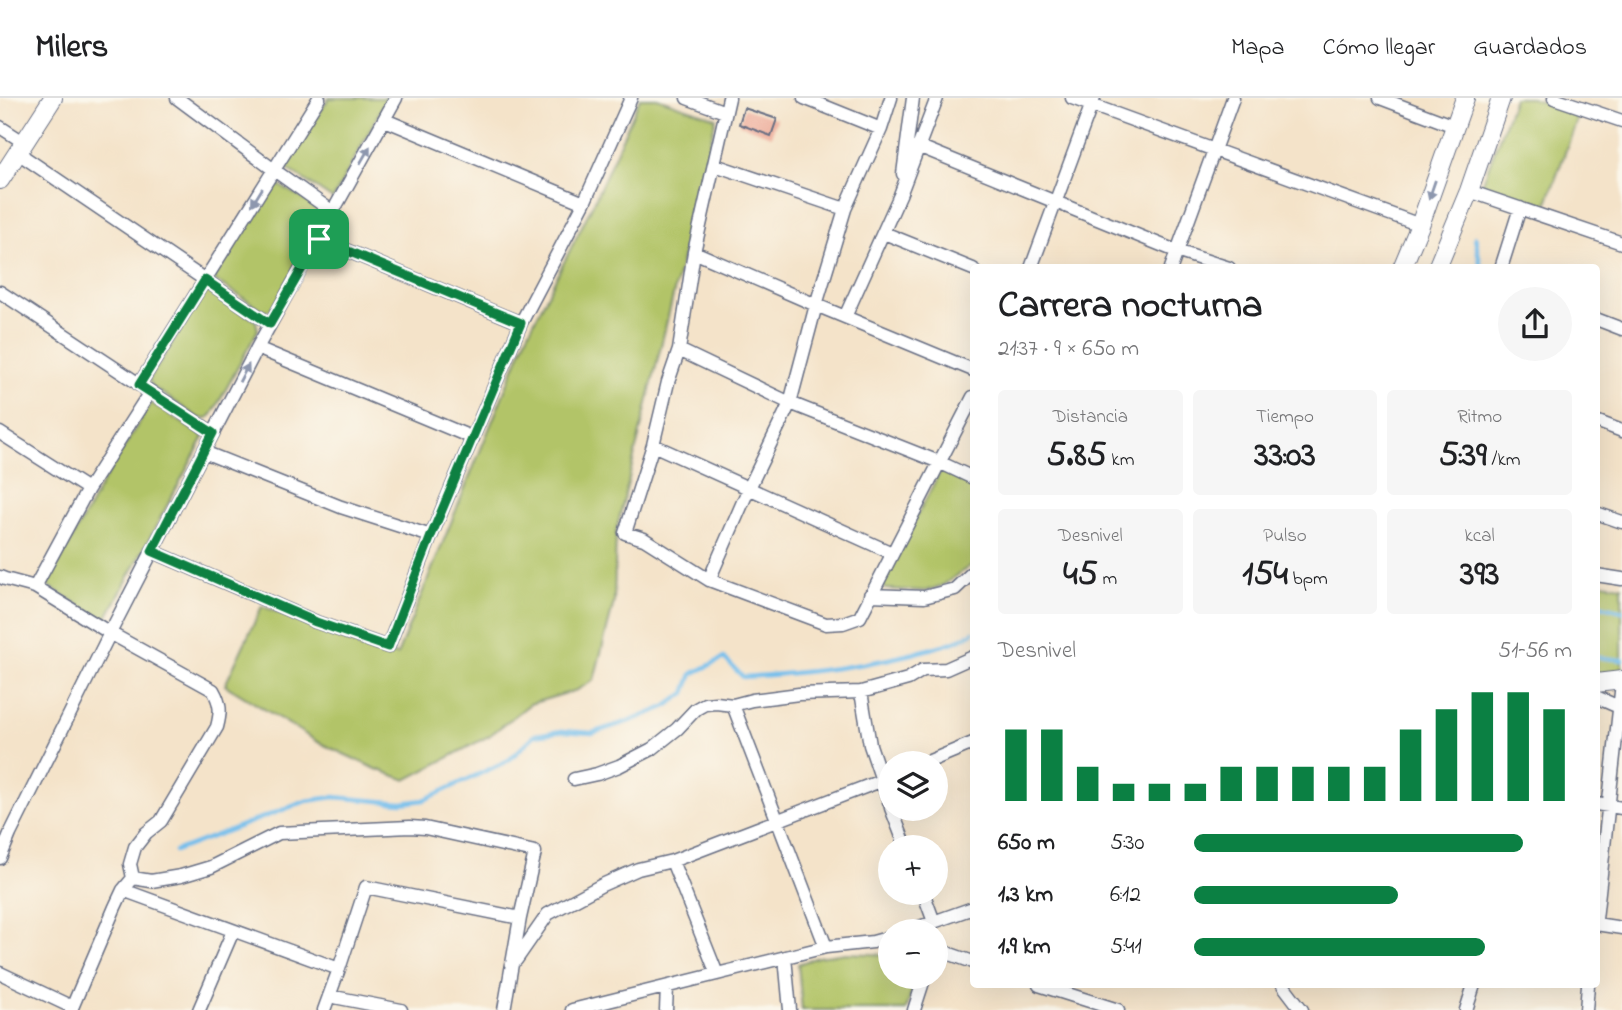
<!DOCTYPE html>
<html lang="es">
<head>
<meta charset="utf-8">
<style>
	body { margin:0; font-family:"Indie Flower",sans-serif; background:#f6f6f6; color:#202124; height:100vh; display:flex; flex-direction:column; font-size:26px; white-space:nowrap }
	* { box-sizing:border-box; margin:0 }
	p { font-size:23px; color:#757577 }
	.icon { flex:none; width:38px; height:38px; fill:none; stroke:currentColor; stroke-width:2; stroke-linecap:round; stroke-linejoin:round }
	.map { position:relative; flex:1; overflow:hidden }
	.details { position:absolute; left:970px; top:166px; width:630px; height:724px; display:flex; flex-direction:column; background:#fff; border-radius:7px; box-shadow:0 7px 28px #0002 }
	.details>* { flex:none }
	.controls { position:absolute; left:878px; top:653px; display:grid; gap:14px }
	.controls a { display:grid; place-items:center; width:70px; height:70px; border-radius:50%; background:#fff; box-shadow:0 7px 28px #0002; font-size:35px }
	.pin { position:absolute; display:grid; place-items:center; width:60px; height:60px; color:#fff; margin:-30px; border-radius:14px; box-shadow:0 4px 10px #0006 }
	.round { display:grid; place-items:center; flex:none; width:74px; height:74px; border-radius:37px; background:#f6f6f6 }
	.head { display:flex; align-items:center; justify-content:space-between; height:119px; padding:0 28px }
	h1 { font-size:38px; font-weight:700; line-height:52px }
	.figures { display:grid; grid-template-columns:repeat(3,1fr); gap:10px; height:119px; padding:7px 28px }
	.figures div { display:grid; align-content:center; border-radius:7px; background:#f6f6f6; text-align:center }
	.figures b { font-size:35px; font-weight:700 }
	.figures small { font-size:19px; font-weight:400 }
	.figures p { font-size:19px }
	.chart { height:196px; padding:14px 28px }
	.chart p { display:flex; justify-content:space-between }
	.chart svg { width:100%; height:126px; margin-top:7px; stroke:#0b8043; stroke-width:6 }
	ul { padding:0 28px; list-style:none; font-size:23px }
	li { display:grid; grid-template-columns:112px 84px 1fr; align-items:center; height:52px }
	li i { height:18px; border-radius:9px; background:#0b8043 }
	header { display:flex; align-items:center; gap:42px; box-sizing:border-box; height:98px; padding:0 35px; background:#fff; border-bottom:2px solid #e0e0e0 }
	header strong { font-size:33px }
	nav { display:flex; gap:38px; margin-inline-start:auto; font-size:24px }
	.map>svg:first-child { display:block }
	.green { fill:#b2c467; stroke:#667a62; stroke-width:2 }
	.lines { fill:none; stroke-linecap:round; stroke-linejoin:round }
	.stream { stroke:#73beec; stroke-width:4.5 }
	.building { fill:#eca592 }
	.street-casing { stroke:#676e83; stroke-width:15 }
	.secondary-casing { stroke:#676e83; stroke-width:20 }
	.street { stroke:#fff; stroke-width:12 }
	.secondary { stroke:#fff; stroke-width:18 }
	.oneway { fill:#8d97ae }
	.route-casing { stroke:#fff; stroke-width:14 }
	.route { stroke:#0b8043; stroke-width:9 }
</style>
</head>
<body>
<header>
<strong>Milers</strong>
<nav><a>Mapa</a><a>Cómo llegar</a><a>Guardados</a></nav>
</header>
<div class="map">
<svg width="1622" height="912" viewBox="0 0 1622 912">
	<rect width="100%" height="100%" fill="#fbf7ec"/>
	<filter id="ink" filterUnits="userSpaceOnUse"><feTurbulence type="fractalNoise" baseFrequency=".0143" numOctaves="2"/><feDisplacementMap in="SourceGraphic" scale="14" xChannelSelector="R" yChannelSelector="G"/><feConvolveMatrix kernelMatrix="1 2 1 2 8 2 1 2 1" color-interpolation-filters="sRGB"/></filter>
	<filter id="wash" filterUnits="userSpaceOnUse"><feTurbulence type="fractalNoise" baseFrequency=".00686" numOctaves="4" result="noise"/><feDisplacementMap in="SourceGraphic" scale="28" xChannelSelector="R" yChannelSelector="G"/><feGaussianBlur stdDeviation="1.57" result="paint"/><feColorMatrix in="noise" values="0 0 0 0 0 0 0 0 0 0 0 0 0 0 0 0 0 1.4 0 .05"/><feComposite in="paint" operator="in"/></filter>
	<g filter="url(#wash)">
		<rect width="100%" height="100%" fill="#f4e3c9"/>
		<path class="green" d="M329 0H387L333 101 285 69Z
			M640 0H657L716 20 616 434 614 504 594 582 577 592 530 606 489 638 406 682 376 671 318 644 225 587 262 508 347 543 397 557 527 238 593 106Z
			M1514 0H1531L1579 16 1545 110 1482 87Z
			M272 83 320 111 323 117 322 122 275 208 267 213 263 212 216 183 213 179Z
			M205 193 213 195 256 223 258 232 213 315C209 321 205 321 199 320L153 289 149 282Z
			M151 305 204 339 105 523 47 487 100 389Z
			M941 372 973 388V466L943 487 926 493 885 491 881 486Z
			M1596 484 1622 488V577L1596 576Z
			M846 855 891 857V878L916 879 906 912H802L798 866 818 859Z"/>
		<g class="lines">
			<path class="stream" d="M1475 139 1481 170
				M1596 506 1622 513
				M1596 559 1622 562
				M175 753 306 703 334 699 402 705 424 702 509 662 535 637 562 633 592 635 633 622 665 609 685 595 692 576 724 560 743 579C807 575 872 568 933 550 947 546 961 543 973 534"/>
		</g>
		<g id="blocks">
			<path class="building" d="M744 10 777 21 771 38 739 26Z"/>
		</g>
	</g>
	<g filter="url(#ink)">
		<use href="#blocks" fill-opacity="0" stroke="#676e83" stroke-width="2"/>
		<g class="lines">
			<defs>
				<path id="street" d="M177 0 274 72 333 114
					M687 0 725 14
					M729 0 694 154 679 252 668 284 653 347 625 435 644 441 709 482 826 526 843 525 860 519 973 299
					M804 0 881 31
					M1072 0 1420 127
					M1380 0 1454 28
					M1554 0 1622 23
					M385 22 584 105
					M0 29 25 45
					M918 48 1176 153 1229 170
					M18 55 270 226
					M715 67 845 111
					M903 76 913 0
					M1469 93 1622 145
					M884 135 973 171
					M319 141 521 225
					M694 154 816 207 973 272
					M1031 170 1094 0
					M1171 170 1233 0
					M1501 170 1520 110
					M0 194 213 335
					M845 219 900 97 937 0
					M1596 221 1622 231
					M257 250 473 340
					M679 252 790 305 939 364 973 380
					M139 287 319 0
					M1596 323 1622 333
					M0 335 88 391
					M653 347 892 455
					M204 354 341 409 431 438
					M1596 415 1622 424
					M152 453 316 524 388 549 431 438 521 225 584 105 631 0
					M1596 477 1622 481
					M0 479 5 481 35 489 110 535 213 592C221 606 221 614 217 629L161 723 146 735 135 749 130 766 133 780 123 792 115 809 71 912
					M709 482 749 390 790 305 816 207 845 111 881 31 891 0
					M35 489 88 391 150 294
					M870 497 924 499 955 491 973 474
					M861 594 870 647 891 709
					M1596 599 1619 609
					M733 607 826 849
					M925 665 973 645
					M574 681 597 676 619 668 652 651 677 631 696 611 705 606 716 605 733 607 752 602 799 596 861 594 908 581 923 572 946 571 973 559
					M1596 706 1622 710
					M891 710 906 749
					M0 760 10 736 110 535 257 250 396 0
					M672 763 717 876
					M133 780 151 783 181 778 211 769 279 735 410 729 425 730 535 754 520 820 504 912
					M123 792 339 871
					M923 794 934 824
					M1596 821 1622 585
					M1596 826 1622 830
					M908 833 973 810
					M936 851 973 864
					M785 859 790 912
					M516 862 548 816 602 787 638 771 672 763 891 679
					M0 875 72 909
					M1039 887 1118 912
					M1283 887 1302 912
					M329 898 401 912
					M199 912 233 833
					M324 912 339 871 366 789 520 820
					M572 912 826 849 873 844 891 839
					M666 912 667 889
					M914 912 925 878
					M1466 912 1474 887
					M1586 912 1588 887"/>
				<path id="secondary" d="M0 82 53 0
					M1402 170 1420 127 1465 0
					M1437 170 1469 93 1501 0
					M1596 585 1622 582"/>
			</defs>
			<use href="#street" class="street-casing"/>
			<use href="#secondary" class="secondary-casing"/>
			<use href="#street" class="street"/>
			<use href="#secondary" class="secondary"/>
		</g>
		<defs><path id="oneway-solid" d="M-6-.8H1V-3.2L6.5 0L1 3.2V.8H-6Z" transform="scale(1.75)"/></defs>
		<g class="oneway">
			<use href="#oneway-solid" transform="translate(365 57) rotate(-60)"/>
			<use href="#oneway-solid" transform="translate(1432 92) rotate(109)"/>
			<use href="#oneway-solid" transform="translate(257 99) rotate(122)"/>
			<use href="#oneway-solid" transform="translate(244 275) rotate(-62)"/>
		</g>
	</g>
	<g class="lines" filter="url(#ink)">
		<defs>
			<path id="route" d="M319 141 521 225 431 438 388 549 316 524 152 453 213 335 139 287 205 182 270 226Z"/>
		</defs>
		<use href="#route" class="route-casing"/>
		<use href="#route" class="route"/>
	</g>
</svg>
<div class="controls">
<a><svg class="icon" aria-label="layers" viewBox="0 0 24 24"><path d="M12 4l9 5-9 5-9-5zM3 14l9 5 9-5"/></svg></a>
<a>+</a>
<a>−</a>
</div>
<div class="pin" style="left:319px;top:141px;background:#1e9e55"><svg class="icon" aria-label="arrive" viewBox="0 0 24 24"><path d="M6 21V4h12l-3 4 3 4H6"/></svg></div>
<section class="details">
<div class="head"><div><h1>Carrera nocturna</h1><p>21:37 · 9 × 650 m</p></div><a class="round"><svg class="icon" aria-label="share" viewBox="0 0 24 24"><path d="M12 15V3M7 8l5-5 5 5M5 13v7h14v-7"/></svg></a></div>
<div class="figures">
<div><p>Distancia</p><b>5.85<small> km</small></b></div>
<div><p>Tiempo</p><b>33:03</b></div>
<div><p>Ritmo</p><b>5:39<small> /km</small></b></div>
</div>
<div class="figures">
<div><p>Desnivel</p><b>45<small> m</small></b></div>
<div><p>Pulso</p><b>154<small> bpm</small></b></div>
<div><p>kcal</p><b>393</b></div>
</div>
<div class="chart"><p><span>Desnivel</span>51–56 m</p>
<svg viewBox="0 0 160 44" preserveAspectRatio="none"><path d="M5 44V19M15 44V19M25 44V32M35 44V38M45 44V38M55 44V38M65 44V32M75 44V32M85 44V32M95 44V32M105 44V32M115 44V19M125 44V12M135 44V6M145 44V6M155 44V12"/></svg>
</div>
<ul>
<li><b>650 m</b>5:30<i style="width:87%"></i></li>
<li><b>1.3 km</b>6:12<i style="width:54%"></i></li>
<li><b>1.9 km</b>5:41<i style="width:77%"></i></li>
</ul>
</section>
</div>
</body>
</html>
